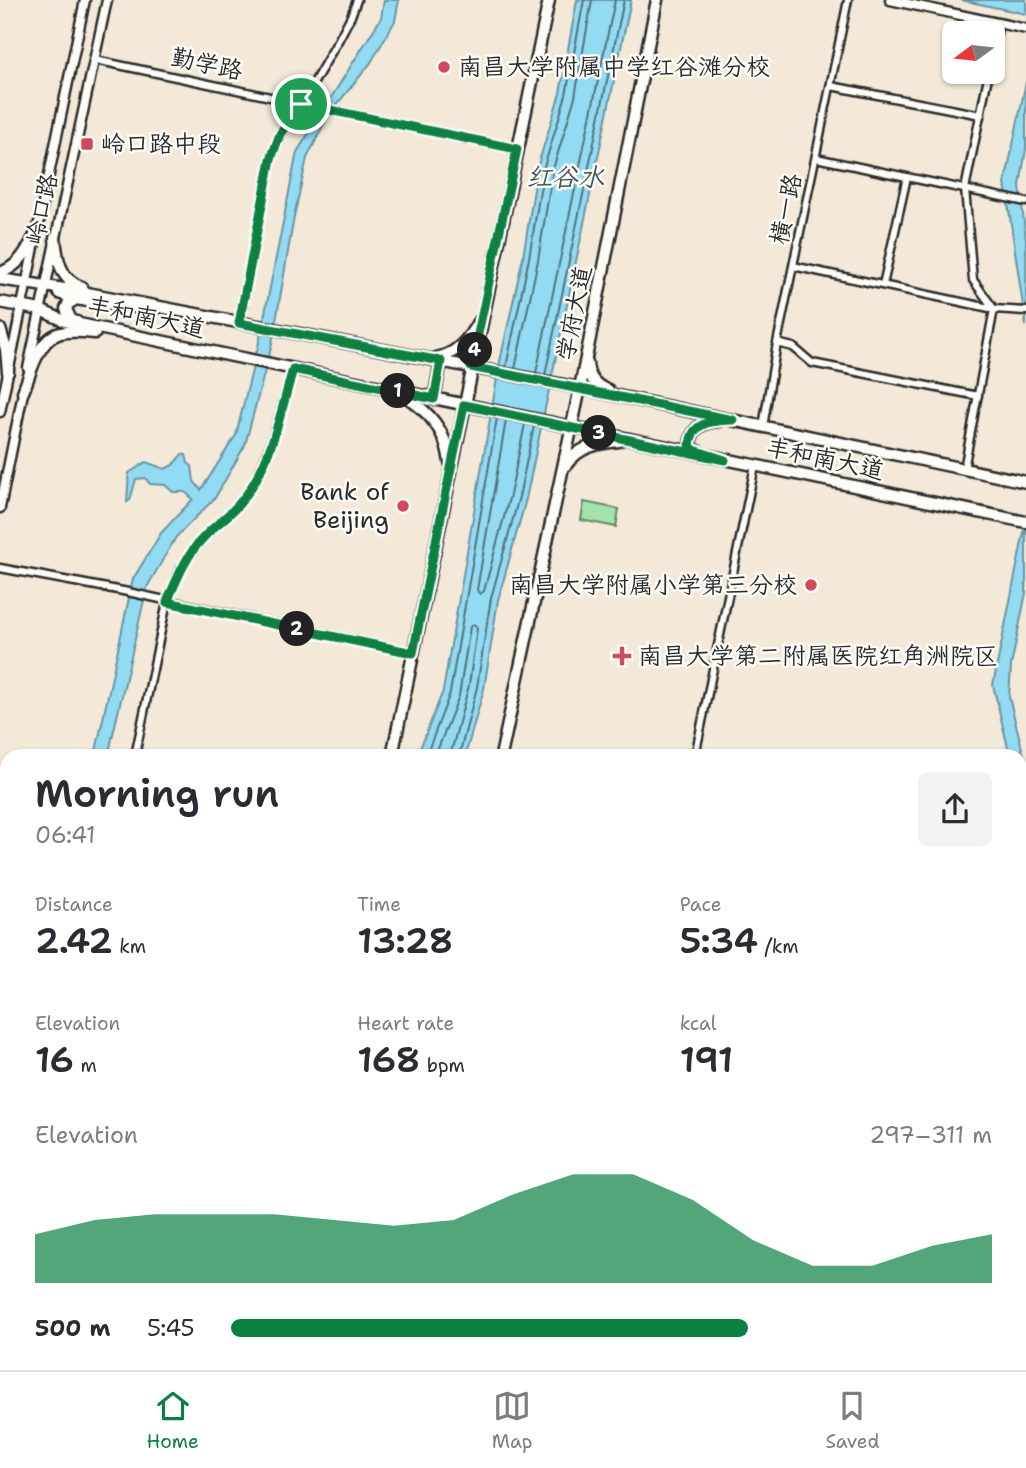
<!DOCTYPE html>
<html lang="en">
<head>
<meta charset="utf-8">
<style>
	body { margin:0; font-family:"Shantell Sans","LXGW WenKai TC",sans-serif; background:#f2f2f3; color:#2b2b33; height:100vh; display:flex; flex-direction:column; font-size:26px; white-space:nowrap }
	* { box-sizing:border-box; margin:0 }
	p { font-size:23px; color:#7c7c81 }
	.icon { flex:none; width:38px; height:38px; fill:none; stroke:currentColor; stroke-width:2; stroke-linecap:round; stroke-linejoin:round }
	.map { position:relative; flex:1; overflow:hidden }
	.details { position:absolute; left:0px; top:749px; width:1027px; height:621px; display:flex; flex-direction:column; background:#fff; border-radius:21px 21px 0 0; box-shadow:0 2px 5px #0004 }
	.details>* { flex:none }
	.needle { width:46px; rotate:255deg }
	.buttons { position:absolute; left:942px; top:21px; display:grid; gap:14px }
	.buttons a { display:grid; place-items:center; width:63px; height:63px; border-radius:10px; background:#fff; box-shadow:0 2px 5px #0004; font-size:35px }
	.pin { position:absolute; display:grid; place-items:center; width:60px; height:60px; color:#fff; margin:-30px; border:4px solid #fff; border-radius:50%; box-shadow:0 2px 7px #0007 }
	.km { position:absolute; width:35px; height:35px; margin:-18px; border-radius:50%; background:#222; color:#fff; font-size:19px; line-height:35px; text-align:center }
	.round { display:grid; place-items:center; flex:none; width:74px; height:74px; border-radius:10px; background:#f2f2f3 }
	.overview { display:flex; align-items:center; justify-content:space-between; height:119px; padding:0 35px }
	h1 { font-size:38px; font-weight:600; line-height:52px }
	.figures { display:grid; grid-template-columns:repeat(3,1fr); gap:10px; height:119px; padding:7px 35px }
	.figures div { display:grid; align-content:center }
	.figures b { font-size:35px; font-weight:600 }
	.figures small { font-size:19px; font-weight:400 }
	.figures p { font-size:19px }
	.chart { height:196px; padding:14px 35px }
	.chart p { display:flex; justify-content:space-between }
	.chart svg { width:100%; height:126px; margin-top:7px; fill:#0b8043; opacity:.7 }
	ul { padding:0 35px; list-style:none; font-size:23px }
	li { display:grid; grid-template-columns:112px 84px 1fr; align-items:center; height:52px }
	li i { height:18px; border-radius:9px; background:#0b8043 }
	.menu { display:flex; justify-content:space-around; align-items:center; height:98px; border-top:2px solid #e1e1e2; background:#fff; font-size:19px; color:#7c7c81 }
	.menu a { display:grid; justify-items:center; gap:4px }
	.menu .on { color:#0b8043 }
	.map>svg:first-child { display:block }
	.green { fill:#a2e2ab; stroke:#66866b; stroke-width:2 }
	.water { fill:#92dbf3; stroke:#6995a3; stroke-width:2 }
	.lines { fill:none; stroke-linecap:round; stroke-linejoin:round }
	.shore { stroke:#54717b; stroke-width:2 }
	.street-casing { stroke:#2b2b2b; stroke-width:11 }
	.secondary-casing { stroke:#2b2b2b; stroke-width:13 }
	.primary-casing { stroke:#2b2b2b; stroke-width:15 }
	.street { stroke:#fdfcf7; stroke-width:6 }
	.secondary { stroke:#fdfcf7; stroke-width:8 }
	.primary { stroke:#fdfcf7; stroke-width:10 }
	.route-casing { stroke:#fff; stroke-width:14 }
	.route { stroke:#0b8043; stroke-width:9 }
	.poi-dot { fill:#d1495b; stroke:#fdfcf7; stroke-width:2.5 }
	.labels { text-anchor:middle; dominant-baseline:central; stroke-width:5; stroke-linejoin:round; paint-order:stroke }
	.street-label { font-size:24px; fill:#2b2b2b; stroke:#fdfcf7 }
	.poi-label { font-size:24px; fill:#2b2b2b; stroke:#fdfcf7; text-anchor:start }
	.water-label { font-size:26px; font-style:italic; fill:#45575d; stroke:#fdfcf7 }
</style>
</head>
<body>
<div class="map">
<svg width="1026" height="1370" viewBox="0 0 1026 1370">
	<rect width="100%" height="100%" fill="#f4e9d8"/>
	<filter id="ink" filterUnits="userSpaceOnUse"><feTurbulence type="fractalNoise" baseFrequency=".0143" numOctaves="2"/><feDisplacementMap in="SourceGraphic" scale="14" xChannelSelector="R" yChannelSelector="G"/><feConvolveMatrix kernelMatrix="1 2 1 2 8 2 1 2 1" color-interpolation-filters="sRGB"/></filter>
	<g filter="url(#ink)">
		<path class="green" d="M584 502 619 509 616 527 581 520Z"/>
		<path class="water" d="M384 0H399L395 21 370 64 329 114 307 158 294 217 272 344 245 445 215 498 176 537 147 587 108 756H95L133 579 161 533 193 499 185 492H173L165 485 150 484 145 478 136 479 130 500 127 502 129 473 146 462 165 469 173 465 182 454 186 455 188 463 192 466 194 481 201 490 236 435 260 338 297 152 381 18Z
			M577 0H631L526 499 498 600 484 689 465 756H419L421 746 443 691 500 361 523 257 538 165 560 93Z
			M961 0H1026V14Z
			M1026 82V149L1020 186 1026 241V326L1005 183Z
			M1026 522V593L1011 666 1009 697 1026 764V886L1020 913V842L1025 806 1020 790V756H1010L993 685Z
			M7 946V1006L0 1033V978Z"/>
		<g class="lines">
			<path class="shore" d="M506 367 529 258 544 167 566 95 584 0
				M515 369 538 260 553 169 575 97 592 0
				M536 373 615 0
				M545 375 624 0
				M506 420 477 590 480 594 484 591 510 495 525 424
				M426 756 450 693 497 418
				M435 756 459 696 470 627 474 624 477 628 469 685 450 756
				M459 756 477 687 491 598 519 497 534 426"/>
			<defs>
				<path id="street" d="M992 57 999 23
					M95 60 517 149
					M831 86 981 115
					M816 158 1026 202
					M793 266 994 309 1026 311
					M883 285 907 177
					M239 323 271 159 280 134 301 105 339 39 351 16 357 0
					M777 343 793 347 812 363 978 396
					M763 427 777 343 848 0
					M964 469 994 309 973 280 965 189 989 72
					M0 568 123 591 413 653
					M135 756 167 602 181 568 202 539 240 503 257 478 272 440 293 369
					M695 756 755 466
					M1020 896 1026 898
					M1020 1027 1026 1000
					M7 1127 4 1155 7 1168
					M163 1363 177 1370
					M564 1370 565 1363
					M948 1370 950 1363"/>
				<path id="secondary" d="M890 0 1026 29
					M28 368 107 0
					M0 412 85 0
					M0 508 24 388
					M0 1045 7 1047
					M0 1100 7 1102
					M1020 1257 1026 1259
					M1020 1315 1026 1316"/>
				<path id="primary" d="M55 238C57 258 60 281 82 287
					M0 273C20 266 27 250 37 232
					M0 279 77 291 580 388 1026 482
					M59 293 75 299 133 307
					M0 302 40 310 65 321 1026 522
					M77 322 71 320 66 309 68 304 79 297
					M0 329 6 349 8 372
					M436 358C457 354 468 340 478 322
					M587 363C588 377 595 386 608 390
					M23 392C32 370 39 333 67 332 76 331 86 332 95 333
					M403 394C429 412 446 430 450 462
					M434 399 441 361
					M699 452 690 446C691 429 702 422 719 421
					M566 465C578 447 598 443 619 441
					M392 756 549 0
					M501 756 580 388 657 0
					M262 1370 263 1363
					M372 1370 374 1363"/>
			</defs>
			<use href="#street" class="street-casing"/>
			<use href="#secondary" class="secondary-casing"/>
			<use href="#primary" class="primary-casing"/>
			<use href="#street" class="street"/>
			<use href="#secondary" class="secondary"/>
			<use href="#primary" class="primary"/>
		</g>
	</g>
	<g class="lines" filter="url(#ink)">
		<defs>
			<path id="route" d="M301 104 517 149 471 367 733 420C713 421 691 421 690 446L694 450 725 460 464 405 413 653 167 602C177 579 186 555 204 537 215 525 229 516 239 504 271 467 280 414 293 369L434 399 441 361 239 323 271 159 280 134Z"/>
		</defs>
		<use href="#route" class="route-casing"/>
		<use href="#route" class="route"/>
	</g>
	<g class="poi-dot">
		<circle cx="444" cy="67" r="7"/>
		<rect x="80" y="137" width="14" height="14" rx="3.5"/>
		<circle cx="403" cy="506" r="7"/>
		<circle cx="811" cy="585" r="7"/>
		<path d="M618.5 645.5h7v7h7v7h-7v7h-7v-7h-7v-7h7z"/>
	</g>
	<g class="labels">
		<g class="street-label">
			<text transform="translate(207 64) rotate(12)">勤学路</text>
			<text transform="translate(42 209) rotate(-78)">岭口路</text>
			<text transform="translate(786 209) rotate(-78)">横一路</text>
			<text transform="translate(574 313) rotate(-79)">学府大道</text>
			<text transform="translate(146 317) rotate(12)">丰和南大道</text>
			<text transform="translate(825 459) rotate(12)">丰和南大道</text>
		</g>
		<g class="poi-label">
			<text x="458" y="67">南昌大学附属中学红谷滩分校</text>
			<text x="101" y="144">岭口路中段</text>
			<text x="389" y="492" text-anchor="end">Bank of<tspan x="389" dy="28">Beijing</tspan></text>
			<text x="797" y="585" text-anchor="end">南昌大学附属小学第三分校</text>
			<text x="638" y="656">南昌大学第二附属医院红角洲院区</text>
		</g>
		<g class="water-label">
			<text x="565" y="176">红谷水</text>
		</g>
	</g>
</svg>
<div class="buttons">
<a><svg class="needle" viewBox="-14 -14 28 28"><path d="M0-13l5 13h-10z" fill="#e53935"/><path d="M0 13l5-13h-10z" fill="#7c7c81"/></svg></a>
</div>
<div class="pin" style="left:301px;top:104px;background:#1e9e55"><svg class="icon" aria-label="arrive" viewBox="0 0 24 24"><path d="M6 21V4h12l-3 4 3 4H6"/></svg></div>
<b class="km" style="left:398px;top:391px">1</b>
<b class="km" style="left:297px;top:629px">2</b>
<b class="km" style="left:599px;top:433px">3</b>
<b class="km" style="left:475px;top:350px">4</b>
<section class="details">
<div class="overview"><div><h1>Morning run</h1><p>06:41</p></div><a class="round"><svg class="icon" aria-label="share" viewBox="0 0 24 24"><path d="M12 15V3M7 8l5-5 5 5M5 13v7h14v-7"/></svg></a></div>
<div class="figures">
<div><p>Distance</p><b>2.42<small> km</small></b></div>
<div><p>Time</p><b>13:28</b></div>
<div><p>Pace</p><b>5:34<small> /km</small></b></div>
</div>
<div class="figures">
<div><p>Elevation</p><b>16<small> m</small></b></div>
<div><p>Heart rate</p><b>168<small> bpm</small></b></div>
<div><p>kcal</p><b>191</b></div>
</div>
<div class="chart"><p><span>Elevation</span>297–311 m</p>
<svg viewBox="0 0 160 44" preserveAspectRatio="none"><path d="M0 44V27L10 22L20 20L30 20L40 20L50 22L60 24L70 22L80 13L90 6L100 6L110 15L120 29L130 38L140 38L150 31L160 27V44z"/></svg>
</div>
<ul>
<li><b>500 m</b>5:45<i style="width:68%"></i></li>
</ul>
</section>
</div>
<nav class="menu">
<a class="on"><svg class="icon" aria-label="home" viewBox="0 0 24 24"><path d="M3 11l9-7 9 7M6 9v11h12V9"/></svg>Home</a>
<a><svg class="icon" aria-label="map" viewBox="0 0 24 24"><path d="M3 6l6-2 6 2 6-2v14l-6 2-6-2-6 2zM9 4v14M15 6v14"/></svg>Map</a>
<a><svg class="icon" aria-label="saved" viewBox="0 0 24 24"><path d="M7 4h10v16l-5-4-5 4z"/></svg>Saved</a>
</nav>
</body>
</html>
